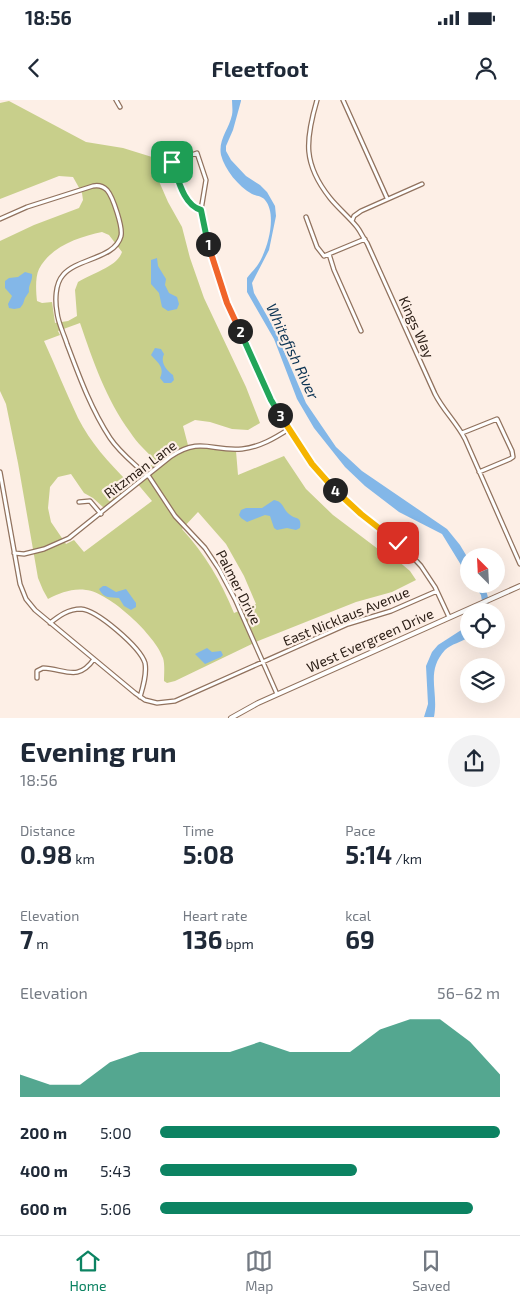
<!DOCTYPE html>
<html lang="en">
<head>
<meta charset="utf-8">
<style>
	body { margin:0; font-family:"Exo 2",sans-serif; background:#f2f2f3; color:#1f2937; height:100vh; display:flex; flex-direction:column; font-size:19px; white-space:nowrap }
	* { box-sizing:border-box; margin:0 }
	p { font-size:16px; color:#747a83 }
	.icon { flex:none; width:28px; height:28px; fill:none; stroke:currentColor; stroke-width:2; stroke-linecap:round; stroke-linejoin:round }
	.map { position:relative; height:618px; overflow:hidden }
	.side { display:flex; flex-direction:column; background:#fff; flex:1 }
	.side>* { flex:none }
	.needle { width:32px; rotate:336deg }
	.buttons { position:absolute; left:460px; top:448px; display:grid; gap:10px }
	.buttons a { display:grid; place-items:center; width:45px; height:45px; border-radius:50%; background:#fff; box-shadow:0 5px 20px #0002; font-size:25px }
	.pin { position:absolute; display:grid; place-items:center; width:42px; height:42px; color:#fff; margin:-21px; border-radius:10px; box-shadow:0 2px 8px #0006 }
	.km { position:absolute; width:25px; height:25px; margin:-12px; border-radius:50%; background:#222; color:#fff; font-size:14px; line-height:25px; text-align:center }
	.round { display:grid; place-items:center; flex:none; width:52px; height:52px; border-radius:26px; background:#f2f2f3 }
	.overview { display:flex; align-items:center; justify-content:space-between; height:85px; padding:0 20px }
	h1 { font-size:28px; font-weight:700; line-height:38px }
	.stats { display:grid; grid-template-columns:repeat(3,1fr); gap:8px; height:85px; padding:5px 20px }
	.stats div { display:grid; align-content:center }
	.stats b { font-size:25px; font-weight:700 }
	.stats small { font-size:14px; font-weight:400 }
	.stats p { font-size:14px }
	.chart { height:140px; padding:10px 20px }
	.chart p { display:flex; justify-content:space-between }
	.chart svg { width:100%; height:90px; margin-top:5px; fill:#0c8362; opacity:.7 }
	ul { padding:0 20px; list-style:none; font-size:16px }
	li { display:grid; grid-template-columns:80px 60px 1fr; align-items:center; height:38px }
	li i { height:12px; border-radius:6px; background:#0c8362 }
	.status { display:flex; justify-content:space-between; align-items:center; height:35px; padding:0 25px; background:#fff; direction:ltr }
	.status svg { height:14px; fill:currentColor }
	header { display:flex; justify-content:space-between; align-items:center; height:65px; padding:0 20px; background:#fff; font-size:22px; font-weight:700 }
	.menu { display:flex; justify-content:space-around; align-items:center; height:70px; border-top:1px solid #e0e1e3; background:#fff; font-size:14px; color:#747a83 }
	.menu a { display:grid; justify-items:center; gap:2px }
	.menu .selected { color:#0c8362 }
	.map>svg:first-child { display:block }
	.green { fill:#c8cf8b; fill-rule:evenodd }
	.water { fill:#83b7e8 }
	.lines { fill:none; stroke-linecap:round; stroke-linejoin:round }
	.minor-casing { stroke:#91725e; stroke-width:5.5 }
	.tertiary-casing { stroke:#91725e; stroke-width:6 }
	.minor { stroke:#fff; stroke-width:3 }
	.tertiary { stroke:#fff; stroke-width:4 }
	.split-1-casing { stroke:#fff; stroke-width:10 }
	.split-2-casing { stroke:#fff; stroke-width:10 }
	.split-3-casing { stroke:#fff; stroke-width:10 }
	.split-4-casing { stroke:#fff; stroke-width:10 }
	.split-5-casing { stroke:#fff; stroke-width:10 }
	.split-1 { stroke:#22a559; stroke-width:6 }
	.split-2 { stroke:#f0652b; stroke-width:6 }
	.split-3 { stroke:#22a559; stroke-width:6 }
	.split-4 { stroke:#f5b400; stroke-width:6 }
	.split-5 { stroke:#f5b400; stroke-width:6 }
	.labels { text-anchor:middle; dominant-baseline:central; stroke-width:4.5; stroke-linejoin:round; paint-order:stroke }
	.street-label { font-size:14px; fill:#2d2018; stroke:#fdefe6 }
	.water-label { font-size:15px; font-style:italic; fill:#0b3353; stroke:#fdefe6 }
</style>
</head>
<body>
<div class="status"><b>18:56</b><svg viewBox="0 0 49 12"><path d="M0 12V9h3v3zM5 12V6h3v6zM10 12V3h3v9zM15 12V0h3v12zM26 1h20v11H26zM47 4h2v5h-2z"/></svg></div>
<header><svg class="icon" aria-label="back" viewBox="0 0 24 24"><path d="M15 5l-7 7 7 7"/></svg>Fleetfoot<svg class="icon" aria-label="person" viewBox="0 0 24 24"><circle cx="12" cy="8" r="4"/><path d="M4 21q1-7 8-7t8 7"/></svg></header>
<div class="map">
<svg width="520" height="618" viewBox="0 0 520 618">
	<rect width="100%" height="100%" fill="#fdefe6"/>
	<path class="green" d="M9 1 86 42 123 48 152 57 153 73 158 79 168 102 182 127 190 158 204 198 246 287 260 323 248 330 232 329 210 322 195 320 183 326 189 349 201 347 236 351 238 375 284 356 306 389 333 415 386 455 397 460 410 471 416 480 392 492 356 502 258 541 175 581 167 583 164 581C164 574 165 564 163 558 156 536 109 492 86 490 72 488 60 493 48 499L43 490 38 478 18 363 6 304 0 291V141L34 125 79 108 83 100 82 93 73 77 59 76 0 99V3ZM102 132 109 135 122 152C117 167 92 173 78 182L75 190 77 216 68 221 55 223 52 202 42 203 37 201C36 192 35 177 39 169 51 146 79 137 102 132ZM80 223C93 261 106 299 130 332 137 343 147 352 156 361L128 382C109 363 90 342 78 318 66 293 56 267 44 241L60 235 58 231ZM71 374 84 393 93 398 104 408 136 382 152 401 84 452 74 440 66 444 51 422 48 408 50 387 58 377ZM198 412 226 444 244 476 256 504 234 513C221 481 205 454 182 429Z"/>
	<path class="water" d="M232 0H241V1L233 30 226 46V51L231 60 246 76 260 85 267 92 275 106 276 116 269 150 252 183 254 193 275 230 306 303 336 347 362 371 447 429 460 445 469 460V478L442 434 399 412 365 386 345 367 314 328 297 299 274 239 247 192V178C250 174 254 170 257 166 267 152 278 115 265 100 262 96 256 96 252 94 238 86 225 70 221 55 218 40 229 29 232 15 233 10 232 5 232 0Z
		M157 158 158 166 166 179 165 185 169 193 177 197 179 204 177 209 168 211 162 207 159 193 151 184V160Z
		M25 172 32 174C33 181 28 185 29 192L25 198 23 204 20 208 14 209 9 208 8 204 12 196 5 188V181L9 178 18 177Z
		M155 248 161 249 164 254C160 262 166 270 173 275L174 280 171 283H164L160 278C165 267 158 263 151 255Z
		M274 400C284 402 282 408 289 414 295 420 302 415 300 428L296 430 287 428 277 430 274 428 270 416 265 415 247 422 241 418 239 415 241 410 246 408H262Z
		M473 484H482C488 493 490 500 487 511H481L483 508 481 495Z
		M103 486H106L116 492 126 489 136 503V507L131 510 124 506 119 498C110 497 104 499 99 489Z
		M469 525V537C462 542 451 544 445 550 425 572 439 591 434 617H424L428 604 426 566 432 552 438 545Z
		M207 548 212 552 221 551 223 555 221 557 205 564 195 554Z"/>
	<g class="lines">
		<defs>
			<path id="minor" d="M116 0 120 7
				M317 0C305 41 303 64 330 98 338 108 349 117 357 127 361 132 363 138 367 143L435 294C443 310 456 322 465 339L520 464
				M343 0 387 98
				M201 110C182 105 178 78 172 62L197 53 206 80 201 110 209 150 234 220 243 238 274 307 313 364 338 393 361 414 407 451 421 466 435 487 449 517
				M306 117 317 147 324 156 365 139
				M0 119 27 107 93 86C98 85 103 86 107 90 113 97 123 127 121 136 115 159 77 158 63 175 55 184 55 201 57 212 58 223 64 234 67 244 79 276 91 309 110 338 120 353 134 363 147 376
				M352 121 354 116 361 111 422 84
				M329 154 334 170 361 231
				M462 333 497 319 512 351 513 357 510 359 479 372
				M0 372 20 484 26 499 35 510 135 593 145 600 157 603 175 601 348 524 391 511 437 491
				M148 375 175 416 205 448 219 469 235 499 277 594
				M79 402 90 401 101 414
				M14 453 24 454 44 449 69 438 170 357C201 336 212 352 242 349 260 347 275 338 289 329
				M50 523C59 516 68 509 81 509 97 510 140 547 145 563 147 574 143 587 140 597
				M37 578V571L43 568C65 569 78 582 94 559"/>
			<path id="tertiary" d="M231 618 258 603 520 486"/>
		</defs>
		<use href="#minor" class="minor-casing"/>
		<use href="#tertiary" class="tertiary-casing"/>
		<use href="#minor" class="minor"/>
		<use href="#tertiary" class="tertiary"/>
	</g>
	<g class="lines">
		<defs>
			<path id="split-1" d="M172 62C178 78 183 105 201 110L208 144"/>
			<path id="split-2" d="M208 144 227 203 240 231"/>
			<path id="split-3" d="M240 231 271 300 280 315"/>
			<path id="split-4" d="M280 315 312 364 335 390"/>
			<path id="split-5" d="M335 390 361 414 398 443"/>
		</defs>
		<use href="#split-1" class="split-1-casing"/>
		<use href="#split-2" class="split-2-casing"/>
		<use href="#split-3" class="split-3-casing"/>
		<use href="#split-4" class="split-4-casing"/>
		<use href="#split-5" class="split-5-casing"/>
		<use href="#split-1" class="split-1"/>
		<use href="#split-2" class="split-2"/>
		<use href="#split-3" class="split-3"/>
		<use href="#split-4" class="split-4"/>
		<use href="#split-5" class="split-5"/>
	</g>
	<g class="labels">
		<g class="street-label">
			<text transform="translate(417 227) rotate(66)">Kings Way</text>
			<text transform="translate(140 369) rotate(-37)">Ritzman Lane</text>
			<text transform="translate(239 487) rotate(63)">Palmer Drive</text>
			<text transform="translate(346 516) rotate(-22)">East Nicklaus Avenue</text>
			<text transform="translate(370 540) rotate(-24)">West Evergreen Drive</text>
		</g>
		<g class="water-label">
			<text transform="translate(293 251) rotate(65)">Whitefish River</text>
		</g>
	</g>
</svg>
<div class="buttons">
<a><svg class="needle" viewBox="-14 -14 28 28"><path d="M0-13l5 13h-10z" fill="#e53935"/><path d="M0 13l5-13h-10z" fill="#747a83"/></svg></a>
<a><svg class="icon" aria-label="locate" viewBox="0 0 24 24"><circle cx="12" cy="12" r="6"/><path d="M12 2v4M12 18v4M2 12h4M18 12h4"/></svg></a>
<a><svg class="icon" aria-label="layers" viewBox="0 0 24 24"><path d="M12 4l9 5-9 5-9-5zM3 14l9 5 9-5"/></svg></a>
</div>
<div class="pin" style="left:172px;top:62px;background:#1e9e55"><svg class="icon" aria-label="arrive" viewBox="0 0 24 24"><path d="M6 21V4h12l-3 4 3 4H6"/></svg></div>
<div class="pin" style="left:398px;top:443px;background:#d93025"><svg class="icon" aria-label="check" viewBox="0 0 24 24"><path d="M5 12l5 5 9-10"/></svg></div>
<b class="km" style="left:208px;top:144px">1</b>
<b class="km" style="left:240px;top:231px">2</b>
<b class="km" style="left:280px;top:315px">3</b>
<b class="km" style="left:335px;top:390px">4</b>
</div>
<section class="side">
<div class="overview"><div><h1>Evening run</h1><p>18:56</p></div><a class="round"><svg class="icon" aria-label="share" viewBox="0 0 24 24"><path d="M12 15V3M7 8l5-5 5 5M5 13v7h14v-7"/></svg></a></div>
<div class="stats">
<div><p>Distance</p><b>0.98<small> km</small></b></div>
<div><p>Time</p><b>5:08</b></div>
<div><p>Pace</p><b>5:14<small> /km</small></b></div>
</div>
<div class="stats">
<div><p>Elevation</p><b>7<small> m</small></b></div>
<div><p>Heart rate</p><b>136<small> bpm</small></b></div>
<div><p>kcal</p><b>69</b></div>
</div>
<div class="chart"><p><span>Elevation</span>56–62 m</p>
<svg viewBox="0 0 160 44" preserveAspectRatio="none"><path d="M0 44V33L10 38L20 38L30 27L40 22L50 22L60 22L70 22L80 17L90 22L100 22L110 22L120 11L130 6L140 6L150 17L160 33V44z"/></svg>
</div>
<ul>
<li><b>200 m</b>5:00<i style="width:100%"></i></li>
<li><b>400 m</b>5:43<i style="width:58%"></i></li>
<li><b>600 m</b>5:06<i style="width:92%"></i></li>
</ul>
</section>
<nav class="menu">
<a class="selected"><svg class="icon" aria-label="home" viewBox="0 0 24 24"><path d="M3 11l9-7 9 7M6 9v11h12V9"/></svg>Home</a>
<a><svg class="icon" aria-label="map" viewBox="0 0 24 24"><path d="M3 6l6-2 6 2 6-2v14l-6 2-6-2-6 2zM9 4v14M15 6v14"/></svg>Map</a>
<a><svg class="icon" aria-label="saved" viewBox="0 0 24 24"><path d="M7 4h10v16l-5-4-5 4z"/></svg>Saved</a>
</nav>
</body>
</html>
